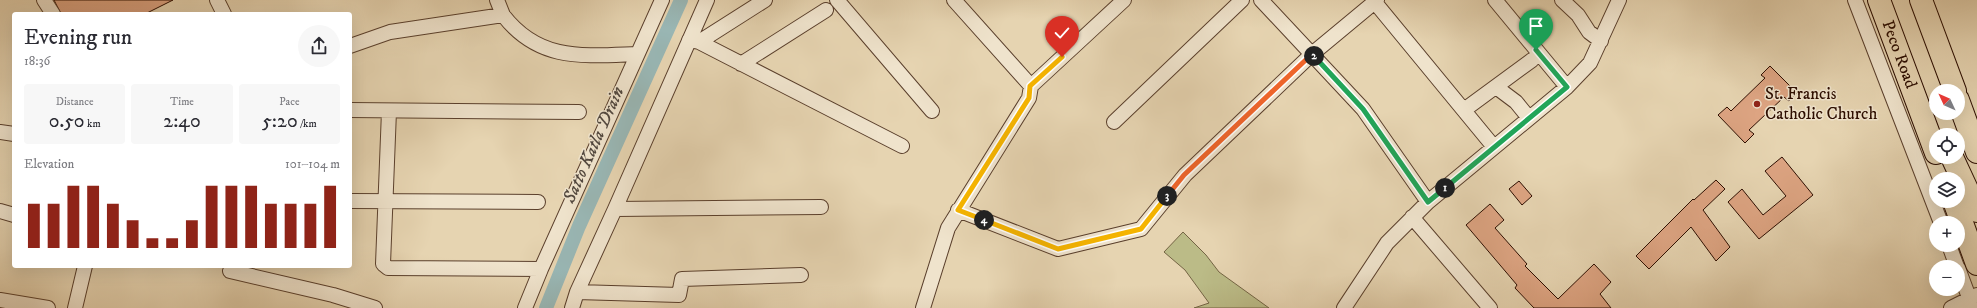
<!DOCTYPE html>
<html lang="en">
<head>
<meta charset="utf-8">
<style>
	body { margin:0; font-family:"IM FELL DW Pica",serif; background:#f7f7f7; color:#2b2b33; height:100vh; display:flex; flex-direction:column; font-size:15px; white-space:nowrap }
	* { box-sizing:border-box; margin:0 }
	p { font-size:13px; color:#7c7c81 }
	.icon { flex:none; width:22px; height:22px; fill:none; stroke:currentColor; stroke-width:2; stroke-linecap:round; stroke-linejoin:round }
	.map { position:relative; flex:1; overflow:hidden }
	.sheet { position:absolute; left:12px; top:12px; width:340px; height:256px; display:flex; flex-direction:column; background:#fff; border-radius:4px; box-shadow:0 4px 16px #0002 }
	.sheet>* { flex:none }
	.needle { width:26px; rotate:314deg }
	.controls { position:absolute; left:1929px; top:84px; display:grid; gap:8px }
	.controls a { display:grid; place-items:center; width:36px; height:36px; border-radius:50%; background:#fff; box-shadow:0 4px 16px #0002; font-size:20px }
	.pin { position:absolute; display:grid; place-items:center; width:34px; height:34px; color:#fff; margin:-41px -17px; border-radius:50% 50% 50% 0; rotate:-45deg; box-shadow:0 0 4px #0007 }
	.pin .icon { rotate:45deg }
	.km { position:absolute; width:20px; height:20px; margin:-10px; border-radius:50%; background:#222; color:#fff; font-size:11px; line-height:20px; text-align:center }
	.round { display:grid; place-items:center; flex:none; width:42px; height:42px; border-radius:21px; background:#f7f7f7 }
	.summary { display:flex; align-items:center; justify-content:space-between; height:68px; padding:0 12px }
	h1 { font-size:22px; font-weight:600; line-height:30px }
	.metrics { display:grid; grid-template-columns:repeat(3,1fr); gap:6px; height:68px; padding:4px 12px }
	.metrics div { display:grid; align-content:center; border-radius:4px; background:#f7f7f7; text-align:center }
	.metrics b { font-size:20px; font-weight:600 }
	.metrics small { font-size:11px; font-weight:400 }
	.metrics p { font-size:11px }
	.chart { height:112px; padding:8px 12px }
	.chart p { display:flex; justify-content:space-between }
	.chart svg { width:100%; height:72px; margin-top:4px; stroke:#8f2418; stroke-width:6 }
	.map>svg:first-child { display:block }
	.green { fill:#bbbb87; stroke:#746444 }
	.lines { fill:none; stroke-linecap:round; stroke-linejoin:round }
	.canal { stroke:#99b7b5; stroke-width:14 }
	.building { fill:#dda482; stroke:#2c0d00 }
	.minor-casing { stroke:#5a3f2c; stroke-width:16 }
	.primary-casing { stroke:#2c0d00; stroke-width:24 }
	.minor { stroke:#efe3cc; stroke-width:14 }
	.primary { stroke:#e6d4b1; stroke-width:22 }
	.split-1-casing { stroke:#fff; stroke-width:8 }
	.split-2-casing { stroke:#fff; stroke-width:8 }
	.split-3-casing { stroke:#fff; stroke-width:8 }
	.split-4-casing { stroke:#fff; stroke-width:8 }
	.split-5-casing { stroke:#fff; stroke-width:8 }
	.split-1 { stroke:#22a559; stroke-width:5 }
	.split-2 { stroke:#22a559; stroke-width:5 }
	.split-3 { stroke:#f0652b; stroke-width:5 }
	.split-4 { stroke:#f5b400; stroke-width:5 }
	.split-5 { stroke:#f5b400; stroke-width:5 }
	.poi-dot { fill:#8f2418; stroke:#efe3cc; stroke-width:1.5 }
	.labels { text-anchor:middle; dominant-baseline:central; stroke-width:3; stroke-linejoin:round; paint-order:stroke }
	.street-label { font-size:17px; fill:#2c0d00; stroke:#efe3cc }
	.poi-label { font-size:17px; fill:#2c0d00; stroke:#efe3cc; text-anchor:start }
	.water-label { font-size:18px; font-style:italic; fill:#52483f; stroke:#efe3cc }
</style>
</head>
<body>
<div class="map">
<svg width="1977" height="308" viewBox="0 0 1977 308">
	<rect width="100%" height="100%" fill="#e6d4b1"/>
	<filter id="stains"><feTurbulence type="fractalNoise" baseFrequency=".005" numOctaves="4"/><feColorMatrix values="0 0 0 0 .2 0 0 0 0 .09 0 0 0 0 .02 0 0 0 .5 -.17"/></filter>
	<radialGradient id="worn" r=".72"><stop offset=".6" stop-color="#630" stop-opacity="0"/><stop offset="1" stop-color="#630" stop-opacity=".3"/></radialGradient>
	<path class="green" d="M1183 232 1206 255 1219 272 1269 308H1194L1209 303 1185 270 1164 252Z"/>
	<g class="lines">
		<path class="canal" d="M546 308 579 226 681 0"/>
	</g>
	<path class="building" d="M54 0H173L145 14H61Z
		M1770 66 1797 93 1789 101 1784 97 1749 130 1754 134 1745 143 1718 115 1727 107 1731 111 1765 78 1761 75Z
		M1782 157 1813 195 1759 239 1728 202 1742 189 1763 215 1786 196 1765 171Z
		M1716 180 1725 189 1703 210 1730 247 1716 261 1691 227 1649 269 1636 256 1693 199 1694 200Z
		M1519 181 1532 196 1522 205 1509 189Z
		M1490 204 1504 220 1495 228 1527 264 1525 266 1558 299 1594 264 1611 282 1600 294 1611 308H1534L1515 288 1517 285 1466 225Z"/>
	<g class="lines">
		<defs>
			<path id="minor" d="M44 0 53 14
				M217 0 224 14
				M497 0 503 15
				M837 0 932 111
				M954 0 1031 86
				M1261 0 1363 109 1428 202
				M1373 0 1494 147
				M1495 0 1567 87
				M1562 0 1578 15 1589 32 1601 41
				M1855 0 1941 223
				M689 40 699 42 902 146
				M699 42 765 0
				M350 46 390 32 503 15C539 62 584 56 637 54
				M741 64 826 10
				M1496 87 1516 102 1529 118
				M350 110 579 112
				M1464 110 1532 60
				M389 111 383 264 388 268 541 269
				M1114 122 1242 0
				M0 132 14 134
				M350 201 538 202
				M615 209 821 207
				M958 210 1058 249 1141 229 1185 175 1312 54 1377 0
				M0 211 14 215
				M1412 217 1490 308
				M1949 245 1957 267
				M1958 268 1973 308
				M230 271 333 295 375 308
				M577 292 679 295 682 279 801 275
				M0 300 48 308
				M75 308 85 266
				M525 308 541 269 662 0
				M572 308 577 292 615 209 707 0
				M923 308 948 228 1029 98 1031 86 1124 0
				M1344 308 1387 243 1428 202 1567 87 1590 63 1619 0
				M1951 308 1977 295"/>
			<g id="primary">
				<path id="s1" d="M1879 0 1936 153"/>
				<path d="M1921 0 1955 91"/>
				<path d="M1958 100 1977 152"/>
				<path d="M1952 157 1977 211"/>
				<path d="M1954 201 1977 264"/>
			</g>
		</defs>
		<use href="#minor" class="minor-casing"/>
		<use href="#primary" class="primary-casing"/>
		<use href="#minor" class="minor"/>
		<use href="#primary" class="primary"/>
	</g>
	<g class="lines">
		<defs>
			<path id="split-1" d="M1445 188 1567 87 1536 50"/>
			<path id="split-2" d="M1314 56 1363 109 1428 202 1445 188"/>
			<path id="split-3" d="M1167 196 1184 175 1312 54 1314 56"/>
			<path id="split-4" d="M984 220 1058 249 1141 229 1167 196"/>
			<path id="split-5" d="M984 220 958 210 1029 98 1030 86 1062 57"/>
		</defs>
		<use href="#split-1" class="split-1-casing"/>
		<use href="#split-2" class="split-2-casing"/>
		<use href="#split-3" class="split-3-casing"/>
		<use href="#split-4" class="split-4-casing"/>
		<use href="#split-5" class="split-5-casing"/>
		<use href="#split-1" class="split-1"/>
		<use href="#split-2" class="split-2"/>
		<use href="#split-3" class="split-3"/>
		<use href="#split-4" class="split-4"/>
		<use href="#split-5" class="split-5"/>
	</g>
	<circle class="poi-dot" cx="1757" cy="104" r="4"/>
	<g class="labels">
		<g class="street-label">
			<text stroke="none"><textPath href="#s1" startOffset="58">Peco Road</textPath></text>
		</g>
		<g class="poi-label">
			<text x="1765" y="94">St. Francis<tspan x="1765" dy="20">Catholic Church</tspan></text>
		</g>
		<g class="water-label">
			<text transform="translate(594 145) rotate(-66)">Satto Katla Drain</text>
		</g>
	</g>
	<rect width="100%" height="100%" filter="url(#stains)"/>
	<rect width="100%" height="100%" fill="url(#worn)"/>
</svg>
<div class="controls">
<a><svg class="needle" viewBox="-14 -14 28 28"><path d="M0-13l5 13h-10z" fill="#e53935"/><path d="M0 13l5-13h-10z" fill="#7c7c81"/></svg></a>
<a><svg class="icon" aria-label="locate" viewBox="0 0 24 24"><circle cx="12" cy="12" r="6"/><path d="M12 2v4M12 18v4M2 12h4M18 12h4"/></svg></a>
<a><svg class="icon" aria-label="layers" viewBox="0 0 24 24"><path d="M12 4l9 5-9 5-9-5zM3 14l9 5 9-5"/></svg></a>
<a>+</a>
<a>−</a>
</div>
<div class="pin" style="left:1536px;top:50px;background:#1e9e55"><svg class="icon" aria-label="arrive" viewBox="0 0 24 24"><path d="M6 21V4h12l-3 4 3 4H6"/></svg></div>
<div class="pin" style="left:1062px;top:57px;background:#d93025"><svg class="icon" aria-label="check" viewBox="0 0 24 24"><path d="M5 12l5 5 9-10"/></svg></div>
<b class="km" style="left:1445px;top:188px">1</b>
<b class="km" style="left:1314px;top:56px">2</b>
<b class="km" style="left:1167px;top:196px">3</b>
<b class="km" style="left:984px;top:220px">4</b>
<section class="sheet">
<div class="summary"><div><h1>Evening run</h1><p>18:36</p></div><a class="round"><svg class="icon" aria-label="share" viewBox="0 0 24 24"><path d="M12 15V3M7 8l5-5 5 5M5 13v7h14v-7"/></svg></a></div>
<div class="metrics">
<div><p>Distance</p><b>0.50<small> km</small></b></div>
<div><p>Time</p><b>2:40</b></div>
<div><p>Pace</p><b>5:20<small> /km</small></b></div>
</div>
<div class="chart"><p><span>Elevation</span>101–104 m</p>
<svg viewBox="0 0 160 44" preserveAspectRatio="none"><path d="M5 44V17M15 44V17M25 44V6M35 44V6M45 44V17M55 44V27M65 44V38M75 44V38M85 44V27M95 44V6M105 44V6M115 44V6M125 44V17M135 44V17M145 44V17M155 44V6"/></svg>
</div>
</section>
</div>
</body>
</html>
